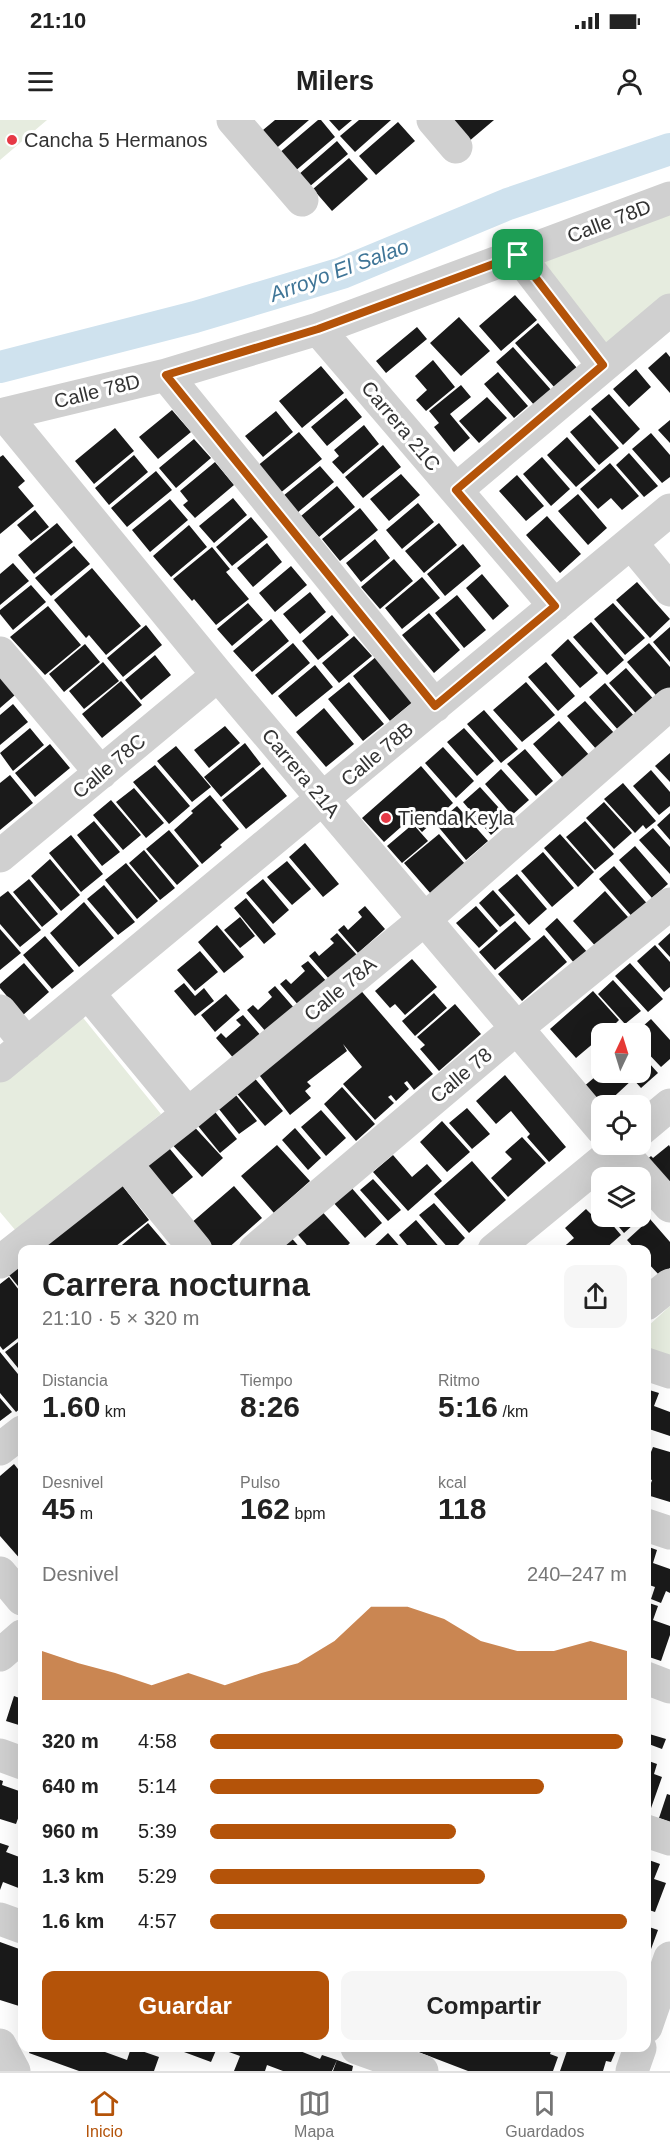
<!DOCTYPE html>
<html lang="es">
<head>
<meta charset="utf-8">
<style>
	body { margin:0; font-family:Arial,sans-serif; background:#f6f6f6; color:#222; height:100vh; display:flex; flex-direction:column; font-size:22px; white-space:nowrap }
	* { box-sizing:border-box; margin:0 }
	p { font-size:20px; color:#767676 }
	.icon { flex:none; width:33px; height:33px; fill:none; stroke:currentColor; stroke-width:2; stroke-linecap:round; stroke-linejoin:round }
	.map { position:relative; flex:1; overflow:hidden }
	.sheet { position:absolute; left:18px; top:1125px; width:633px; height:807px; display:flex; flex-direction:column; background:#fff; border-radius:12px; box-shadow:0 6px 24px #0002 }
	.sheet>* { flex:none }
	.needle { width:39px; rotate:4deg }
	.controls { position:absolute; left:591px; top:903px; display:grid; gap:12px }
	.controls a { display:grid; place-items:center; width:60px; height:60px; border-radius:12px; background:#fff; box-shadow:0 6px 24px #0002; font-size:30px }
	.pin { position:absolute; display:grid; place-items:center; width:51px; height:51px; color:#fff; margin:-26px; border-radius:12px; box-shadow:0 3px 9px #0006 }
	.round { display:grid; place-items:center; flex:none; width:63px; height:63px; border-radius:12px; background:#f6f6f6 }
	.head { display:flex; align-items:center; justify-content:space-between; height:102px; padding:0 24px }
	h1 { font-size:33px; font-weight:700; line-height:45px }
	.figures { display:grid; grid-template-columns:repeat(3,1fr); gap:9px; height:102px; padding:6px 24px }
	.figures div { display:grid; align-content:center }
	.figures b { font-size:30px; font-weight:700 }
	.figures small { font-size:16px; font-weight:400 }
	.figures p { font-size:16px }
	.chart { height:168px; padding:12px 24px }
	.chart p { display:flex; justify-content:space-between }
	.chart svg { width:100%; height:108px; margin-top:6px; fill:#b45309; opacity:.7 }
	.primary-button { display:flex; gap:12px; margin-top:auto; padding:12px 24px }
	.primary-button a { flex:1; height:69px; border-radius:12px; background:#b45309; color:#fff; font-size:24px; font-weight:700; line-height:69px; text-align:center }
	.primary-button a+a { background:#f6f6f6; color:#222 }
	ul { padding:0 24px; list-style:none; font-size:20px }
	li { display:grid; grid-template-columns:96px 72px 1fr; align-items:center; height:45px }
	li i { height:15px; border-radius:8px; background:#b45309 }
	.status { display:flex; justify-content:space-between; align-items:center; height:42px; padding:0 30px; background:#fff; direction:ltr }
	.status svg { height:16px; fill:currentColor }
	header { display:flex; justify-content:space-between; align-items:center; height:78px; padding:0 24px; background:#fff; font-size:27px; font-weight:700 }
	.tabs { display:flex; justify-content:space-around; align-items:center; height:84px; border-top:2px solid #e0e0e0; background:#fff; font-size:16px; color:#767676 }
	.tabs a { display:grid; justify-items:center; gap:3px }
	.tabs .current { color:#b45309 }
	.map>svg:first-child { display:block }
	.green { fill:#e6ecdf }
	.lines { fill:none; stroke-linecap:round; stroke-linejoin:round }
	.canal { stroke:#cfe2ee; stroke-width:32 }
	.building { fill:#1a1a1a }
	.minor { stroke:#d0d0d0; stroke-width:33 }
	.route-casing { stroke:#fff; stroke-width:12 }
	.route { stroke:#b45309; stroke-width:8 }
	.poi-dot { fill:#e63946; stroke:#fff; stroke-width:2 }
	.labels { text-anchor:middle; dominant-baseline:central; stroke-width:6; stroke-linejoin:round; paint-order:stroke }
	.poi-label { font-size:20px; fill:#333; stroke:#fff; text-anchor:start }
	.street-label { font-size:20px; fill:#333; stroke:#fff }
	.water-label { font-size:21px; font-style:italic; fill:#3f7597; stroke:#fff }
</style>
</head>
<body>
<div class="status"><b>21:10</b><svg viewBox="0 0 49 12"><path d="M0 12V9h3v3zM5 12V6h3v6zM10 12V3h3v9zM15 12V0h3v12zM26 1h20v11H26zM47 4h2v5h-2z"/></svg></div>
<header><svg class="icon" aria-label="menu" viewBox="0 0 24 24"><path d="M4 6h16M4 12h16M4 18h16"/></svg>Milers<svg class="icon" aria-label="person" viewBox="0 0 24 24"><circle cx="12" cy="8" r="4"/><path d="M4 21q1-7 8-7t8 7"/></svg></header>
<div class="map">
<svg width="670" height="1951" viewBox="0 0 670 1951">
	<rect width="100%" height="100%" fill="#fff"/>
	<path class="green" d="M0 0H47L0 40Z
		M670 92V178L607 228 539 143Z
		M80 894 161 994 16 1111 0 1092V958Z
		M670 1186V1241L647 1233V1207Z"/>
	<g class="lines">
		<path class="canal" d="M0 247 195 197 342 153 508 84 670 29"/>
	</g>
	<path class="building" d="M275 0H309L272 32 257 15Z
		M318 0H321L335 17 294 52 278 34Z
		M329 0H352L339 11Z
		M359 0H391L355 32 340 16Z
		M452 0H494L461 28Z
		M398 2 415 21 376 55 359 36Z
		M337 21 348 34 309 67 298 55Z
		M349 38 368 59 332 91 313 69Z
		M515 175 537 200 501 231 479 206Z
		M459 197 490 231 461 256 430 223Z
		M538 203 577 248 555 268 515 223Z
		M417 207 427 219 386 253 376 241Z
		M513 227 552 271 535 286 496 242Z
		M666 232 670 237V273L648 248Z
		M433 240 455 267 426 291 416 280 427 270 415 256Z
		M321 246 344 273 302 308 279 281Z
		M636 249 651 267 629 287 613 269Z
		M498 252 528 286 514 298 484 264Z
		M461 265 471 277 450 294 470 318 454 332 434 307 439 303 429 291Z
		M609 274 640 309 623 325 591 289Z
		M487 277 507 298 479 323 459 301Z
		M346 278 362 297 327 326 311 307Z
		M172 290 191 312 158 339 139 317Z
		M276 291 293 312 263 337 245 316Z
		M590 295 619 328 599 345 570 312Z
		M670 300V323L658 310Z
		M364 305 379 324 343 354 332 342 339 336 334 330Z
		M115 308 134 331 94 364 75 341Z
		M299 312 322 339 279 374 256 347Z
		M651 313 670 335V357L662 363 632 329Z
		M567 317 596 350 576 367 547 335Z
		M194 319 211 338 176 368 159 348Z
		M383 325 401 347 363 378 345 357Z
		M629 333 658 366 644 377 616 345Z
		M3 335 25 361 18 367 34 386 0 414V337Z
		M134 335 148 352 109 385 95 368Z
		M542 337 570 369 551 386 523 354Z
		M215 342 234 365 195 398 183 385 188 381 180 371Z
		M610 343 639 376 622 390 611 378 598 389 580 369Z
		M320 346 334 362 297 393 283 376Z
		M156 351 172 370 127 407 111 388Z
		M401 354 420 375 389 401 370 379Z
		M517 355 544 386 526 401 499 371Z
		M337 366 355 387 319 417 301 396Z
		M578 374 607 408 588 425 558 391Z
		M233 378 247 395 214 423 199 406Z
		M170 379 188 400 150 432 132 410Z
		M418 383 434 402 402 429 386 410Z
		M360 388 378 410 340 441 322 419Z
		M35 390 49 407 31 421 17 405Z
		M547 396 581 434 560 453 526 415Z
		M251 397 268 417 232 446 216 427Z
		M57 403 73 422 34 454 18 435Z
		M439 403 457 425 424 453 405 431Z
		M189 405 207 427 171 457 153 436Z
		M375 419 390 438 361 462 346 443Z
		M267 423 282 442 253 467 237 448Z
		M463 424 481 446 445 476 427 454Z
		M74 426 90 444 51 476 35 458Z
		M212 427 230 449 226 452 249 479 216 505 194 479 192 481 173 459Z
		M394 439 413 461 380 489 361 467Z
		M13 443 29 461 0 485V454Z
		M291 446 307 465 275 492 259 473Z
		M92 448 141 506 106 535 89 515 86 518 54 480Z
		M482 454 509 486 493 500 466 468Z
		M422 457 440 478 402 509 385 488Z
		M637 462 670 499 650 518 616 480Z
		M31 465 46 482 13 510 0 494V490Z
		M310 472 326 492 300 514 283 494Z
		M457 475 486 510 464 528 435 493Z
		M248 483 263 500 232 526 217 509Z
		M613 483 645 518 625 535 594 499Z
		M48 486 81 525 45 555 10 517Z
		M429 493 460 530 434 553 402 515Z
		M332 495 349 515 318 540 302 521Z
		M271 499 289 521 252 552 233 531Z
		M591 502 624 540 607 555 573 517Z
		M146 505 162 525 123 557 107 538Z
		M670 507V542L653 522Z
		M354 516 372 536 339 563 322 543Z
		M568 519 598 553 580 568 551 535Z
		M293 523 310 543 272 575 255 555Z
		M649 523 670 547V575L662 582 627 542Z
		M85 524 100 542 64 572 49 554Z
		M155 535 171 555 141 580 125 560Z
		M377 536 414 581 390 601 353 556Z
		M103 542 119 561 84 589 69 571Z
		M546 542 575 576 558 591 528 557Z
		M315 545 333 567 296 597 278 576Z
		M626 548 657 583 640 598 609 563Z
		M0 557 15 575 0 588Z
		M121 561 142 585 102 618 82 594Z
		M349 562 384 604 363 621 328 579Z
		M526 562 555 595 522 622 493 590Z
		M605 563 635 597 619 611 589 577Z
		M585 581 615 614 597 630 567 596Z
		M13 584 28 602 0 625V595Z
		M324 588 354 624 326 647 296 612Z
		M484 590 518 629 501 643 467 604Z
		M559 601 590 636 564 659 533 624Z
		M225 606 240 623 209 648 194 630Z
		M30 608 44 625 13 651 0 633Z
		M464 608 494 641 477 656 447 622Z
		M245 623 261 644 221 677 204 657Z
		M50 624 70 648 35 677 15 653Z
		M176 626 211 667 192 682 157 641Z
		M443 627 474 661 456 678 425 643Z
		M525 629 553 661 536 676 507 644Z
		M670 633V662L655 646Z
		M155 645 190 686 169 704 133 662Z
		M421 646 453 683 422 712 410 699 384 722 362 698Z
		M263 647 287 676 246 709 222 680Z
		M501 649 529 680 512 695 485 664Z
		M651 650 670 672V686L659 695 633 666Z
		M10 655 33 683 0 710V663Z
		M623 663 656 701 646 709 643 705 635 713 604 679Z
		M480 667 509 699 491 715 463 682Z
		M134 668 164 703 146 718 116 682Z
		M210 675 239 709 220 725 222 727 202 744 174 710 193 693 191 691Z
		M111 680 141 715 123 730 93 695Z
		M604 682 632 713 614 729 586 698Z
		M457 686 488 721 466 740 436 704Z
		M670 693V720L657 705Z
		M94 701 120 732 102 746 77 715Z
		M585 701 614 734 595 750 566 717Z
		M413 704 428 721 402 743 387 726Z
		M653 708 670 727V754L639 720Z
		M169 710 199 746 177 765 146 729Z
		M439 714 465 744 431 774 404 743Z
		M560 714 594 752 578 767 544 728Z
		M71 715 103 754 81 772 49 733Z
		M305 723 339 764 323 777 289 737Z
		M635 726 668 764 652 778 619 740Z
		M144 730 175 768 160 780 129 743Z
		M543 732 574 768 552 787 521 751Z
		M50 739 80 775 61 791 31 756Z
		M287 741 311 769 292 785 267 757Z
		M126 743 158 781 137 799 105 760Z
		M614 746 651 788 636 801 599 759Z
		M517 754 547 789 529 805 498 770Z
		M29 759 58 794 42 807 13 772Z
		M263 759 289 790 273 804 246 773Z
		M104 765 135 802 118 815 87 779Z
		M493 770 515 795 500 807 479 783Z
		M8 771 41 810 20 827 0 804V777Z
		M605 771 635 805 599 830 573 801Z
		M246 778 276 814 264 824 234 788Z
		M84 782 114 818 79 847 50 813Z
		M365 786 385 809 358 833 338 810 344 805 348 810 362 797 358 792Z
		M476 786 498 811 479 828 456 803Z
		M240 797 255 816 240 828 224 810Z
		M557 798 588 833 575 844 545 809Z
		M515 801 531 819 495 850 479 832Z
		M217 805 244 837 224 853 198 822Z
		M0 809 21 833 0 850Z
		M337 813 357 835 329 859 309 836 315 831 319 836 334 823 330 819Z
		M670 813V837L658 824Z
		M544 815 567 842 522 881 498 854Z
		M45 816 74 851 52 869 23 835Z
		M655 825 670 842V867L664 872 637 841Z
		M200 831 218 852 195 871 177 850Z
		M412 839 437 867 405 895 395 884 390 888 375 871Z
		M308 841 328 863 300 887 280 864 286 859 291 864 305 851 301 846Z
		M24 843 49 872 23 895 0 868V864Z
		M630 843 663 879 648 892 615 856Z
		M613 860 641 891 625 904 598 874Z
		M184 863 195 876 204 868 214 881 195 896 174 871Z
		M275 866 295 889 267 913 247 890 253 885 258 890 272 877 268 872Z
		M357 866 433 954 414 970 407 961 404 963 409 969 396 981 391 975 388 977 394 983 375 1000 343 964 362 947 343 924 347 931 307 962 311 966 305 971 311 978 290 995 253 947Z
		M593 871 619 900 605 914H602V916L576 938 550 909Z
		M434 873 447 888 415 916 402 901Z
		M226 874 240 890 215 912 201 895Z
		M455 884 481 914 439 951 420 929 425 925 417 917Z
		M243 895 263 918 236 941 216 918 221 913 226 918 241 905 236 900Z
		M651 899 670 920V939L661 947 640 925V914H634Z
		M640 933 658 953 641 968 633 959 604 986H602L582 968 602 951V952H640Z
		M251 954 283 991 265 1006 233 969Z
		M505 955 566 1027 549 1042 527 1017 530 1014 511 991 496 1004 476 981Z
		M342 967 375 1004 356 1021 324 984Z
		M231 969 257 1001 239 1014 214 983Z
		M211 987 237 1019 220 1033 194 1001Z
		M467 988 490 1014 472 1029 449 1003Z
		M321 990 346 1018 326 1036 301 1007Z
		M189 1001 223 1038 202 1057 168 1020Z
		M442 1001 470 1032 447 1052 420 1022Z
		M295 1008 321 1038 308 1050 282 1020Z
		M522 1017 546 1043 508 1077 491 1058 512 1039 505 1032Z
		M165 1023 193 1057 168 1078 139 1044Z
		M277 1025 310 1061 274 1093 241 1056Z
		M669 1025 670 1027V1063L641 1045 651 1036 653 1038Z
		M393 1035 412 1057 427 1044 442 1061 408 1091 373 1052Z
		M472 1041 506 1080 469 1113 434 1074Z
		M373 1059 401 1090 388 1101 360 1070Z
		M121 1064 149 1100 111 1130H38Z
		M234 1066 262 1098 226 1130H213L190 1104Z
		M350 1066 382 1103 365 1118 332 1081Z
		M434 1083 465 1118 453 1130H450L419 1095Z
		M319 1088 350 1123 343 1130H311L294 1110Z
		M586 1089 596 1099 602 1094V1096H605L621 1115 604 1130H560L574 1118 565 1108Z
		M610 1096H643L624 1113Z
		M650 1099 670 1122V1148L660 1156 646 1141V1130H636L627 1120Z
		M416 1100 442 1130H411L399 1115Z
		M148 1103 171 1130H116Z
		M388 1113 403 1130H370Z
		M288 1114 302 1130H271Z
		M22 1137V1171L5 1150Z
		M9 1157 22 1174V1215L3 1230 0 1226V1164Z
		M22 1219V1253L5 1232Z
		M0 1232 22 1259V1287L16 1292 0 1273Z
		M646 1269 659 1273 654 1286 670 1292V1316L646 1308Z
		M0 1278 12 1292 0 1301Z
		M653 1327 670 1332V1382L647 1375 652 1360 646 1358V1337H649Z
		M14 1344 22 1354V1441L0 1416V1356Z
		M646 1426 657 1430 653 1443 670 1449V1473L666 1471 661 1483 651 1479 655 1467 646 1464Z
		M646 1482 658 1486 653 1500 670 1506V1515L661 1541 646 1536Z
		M14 1576 22 1579V1606L6 1601Z
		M646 1613 666 1619 662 1629 646 1623Z
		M646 1640 657 1644 654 1654 662 1657 650 1691 646 1690Z
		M0 1660 3 1661 2 1665 22 1672V1694L20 1693 16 1704 0 1699Z
		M667 1674 670 1675V1702L659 1698Z
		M0 1723 9 1726 6 1732 22 1738 21 1769 3 1762 0 1770Z
		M646 1739 660 1744 654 1759 666 1763 655 1792 646 1789Z
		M646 1806 658 1810 647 1840H646Z
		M0 1822 22 1830V1877L19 1886 0 1880Z
		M31 1928H107L105 1932 127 1940 131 1928H133L159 1937 154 1951H79L29 1933Z
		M185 1928H217L211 1942 184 1932Z
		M218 1928H301L300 1931 320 1939 322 1935 337 1940 332 1951H283L267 1945 265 1951H234L240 1936Z
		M408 1928H552L550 1934 558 1937 553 1951H468Z
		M568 1928H617L611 1942 606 1941 603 1951H560Z
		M337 1940 353 1946 352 1951H333Z"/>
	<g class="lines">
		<path class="minor" d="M233 0 302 80
			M433 0 456 27
			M518 135 603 245
			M318 209 555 486
			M166 255 435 586
			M4 294 218 555 602 1009
			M0 297 4 294 166 255 318 209 670 78
			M456 370 670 190
			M631 423 670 470
			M0 533 101 653
			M0 736 218 555
			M88 873 188 994
			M0 891 27 924
			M0 946 670 390
			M640 1010 670 985
			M615 1024 670 1086
			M126 1044 196 1130
			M255 1130 517 908 670 784
			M494 1130 623 1024
			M0 1142 188 994 425 799 670 584
			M646 1184 670 1165
			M646 1244 670 1252
			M0 1329 22 1312
			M646 1405 670 1413
			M0 1453 22 1479
			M0 1535 22 1516
			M646 1558 670 1567
			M0 1635 22 1643
			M646 1711 670 1719
			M0 1799 22 1807
			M646 1907 670 1838
			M0 1925 14 1951
			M357 1928 422 1951
			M632 1951 640 1928"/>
	</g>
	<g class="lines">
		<defs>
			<path id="route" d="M518 135 603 245 456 370 555 486 435 586 166 255 318 209Z"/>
		</defs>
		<use href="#route" class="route-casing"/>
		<use href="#route" class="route"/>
	</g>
	<g class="poi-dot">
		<circle cx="12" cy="20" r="6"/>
		<circle cx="386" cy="698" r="6"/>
	</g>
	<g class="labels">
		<g class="poi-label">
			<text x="24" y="20">Cancha 5 Hermanos</text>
			<text x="398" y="698">Tienda Keyla</text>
		</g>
		<g class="street-label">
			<text transform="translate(609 101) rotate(-21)">Calle 78D</text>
			<text transform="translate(97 271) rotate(-14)">Calle 78D</text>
			<text transform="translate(401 306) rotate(50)">Carrera 21C</text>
			<text transform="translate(377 634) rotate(-40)">Calle 78B</text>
			<text transform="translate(109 646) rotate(-40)">Calle 78C</text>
			<text transform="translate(301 653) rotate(50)">Carrera 21A</text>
			<text transform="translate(340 869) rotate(-40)">Calle 78A</text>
			<text transform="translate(461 955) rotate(-40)">Calle 78</text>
		</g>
		<g class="water-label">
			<text transform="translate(339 150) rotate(-20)">Arroyo El Salao</text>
		</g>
	</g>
</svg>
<div class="controls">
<a><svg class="needle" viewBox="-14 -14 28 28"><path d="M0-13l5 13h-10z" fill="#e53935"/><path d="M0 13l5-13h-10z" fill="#767676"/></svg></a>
<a><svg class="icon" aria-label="locate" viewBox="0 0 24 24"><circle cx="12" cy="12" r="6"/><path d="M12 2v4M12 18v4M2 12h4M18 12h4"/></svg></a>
<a><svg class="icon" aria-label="layers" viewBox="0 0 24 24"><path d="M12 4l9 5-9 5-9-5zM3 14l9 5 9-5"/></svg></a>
</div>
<div class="pin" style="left:518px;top:135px;background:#1e9e55"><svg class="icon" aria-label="arrive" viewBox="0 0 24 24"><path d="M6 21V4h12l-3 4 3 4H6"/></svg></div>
<section class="sheet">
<div class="head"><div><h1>Carrera nocturna</h1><p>21:10 · 5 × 320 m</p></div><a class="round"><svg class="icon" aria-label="share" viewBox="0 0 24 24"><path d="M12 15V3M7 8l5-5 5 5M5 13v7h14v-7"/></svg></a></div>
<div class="figures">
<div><p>Distancia</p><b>1.60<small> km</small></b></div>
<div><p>Tiempo</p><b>8:26</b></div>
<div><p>Ritmo</p><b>5:16<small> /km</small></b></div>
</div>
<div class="figures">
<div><p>Desnivel</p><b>45<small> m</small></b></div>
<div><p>Pulso</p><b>162<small> bpm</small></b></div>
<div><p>kcal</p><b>118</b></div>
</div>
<div class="chart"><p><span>Desnivel</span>240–247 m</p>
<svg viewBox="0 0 160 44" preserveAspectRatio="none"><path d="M0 44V24L10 29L20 33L30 38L40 33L50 38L60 33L70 29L80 20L90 6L100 6L110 11L120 20L130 24L140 24L150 20L160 24V44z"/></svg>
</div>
<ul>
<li><b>320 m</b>4:58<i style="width:99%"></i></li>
<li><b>640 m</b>5:14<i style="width:80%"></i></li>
<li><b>960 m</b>5:39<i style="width:59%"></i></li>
<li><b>1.3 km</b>5:29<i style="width:66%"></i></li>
<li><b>1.6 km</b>4:57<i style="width:100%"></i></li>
</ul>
<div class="primary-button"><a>Guardar</a><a>Compartir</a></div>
</section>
</div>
<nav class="tabs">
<a class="current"><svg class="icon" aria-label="home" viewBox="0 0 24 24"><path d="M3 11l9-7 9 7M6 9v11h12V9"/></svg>Inicio</a>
<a><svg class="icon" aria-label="map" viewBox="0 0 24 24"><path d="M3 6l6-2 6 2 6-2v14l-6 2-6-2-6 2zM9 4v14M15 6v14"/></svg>Mapa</a>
<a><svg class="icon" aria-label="saved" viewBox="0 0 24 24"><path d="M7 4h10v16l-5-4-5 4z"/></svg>Guardados</a>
</nav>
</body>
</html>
